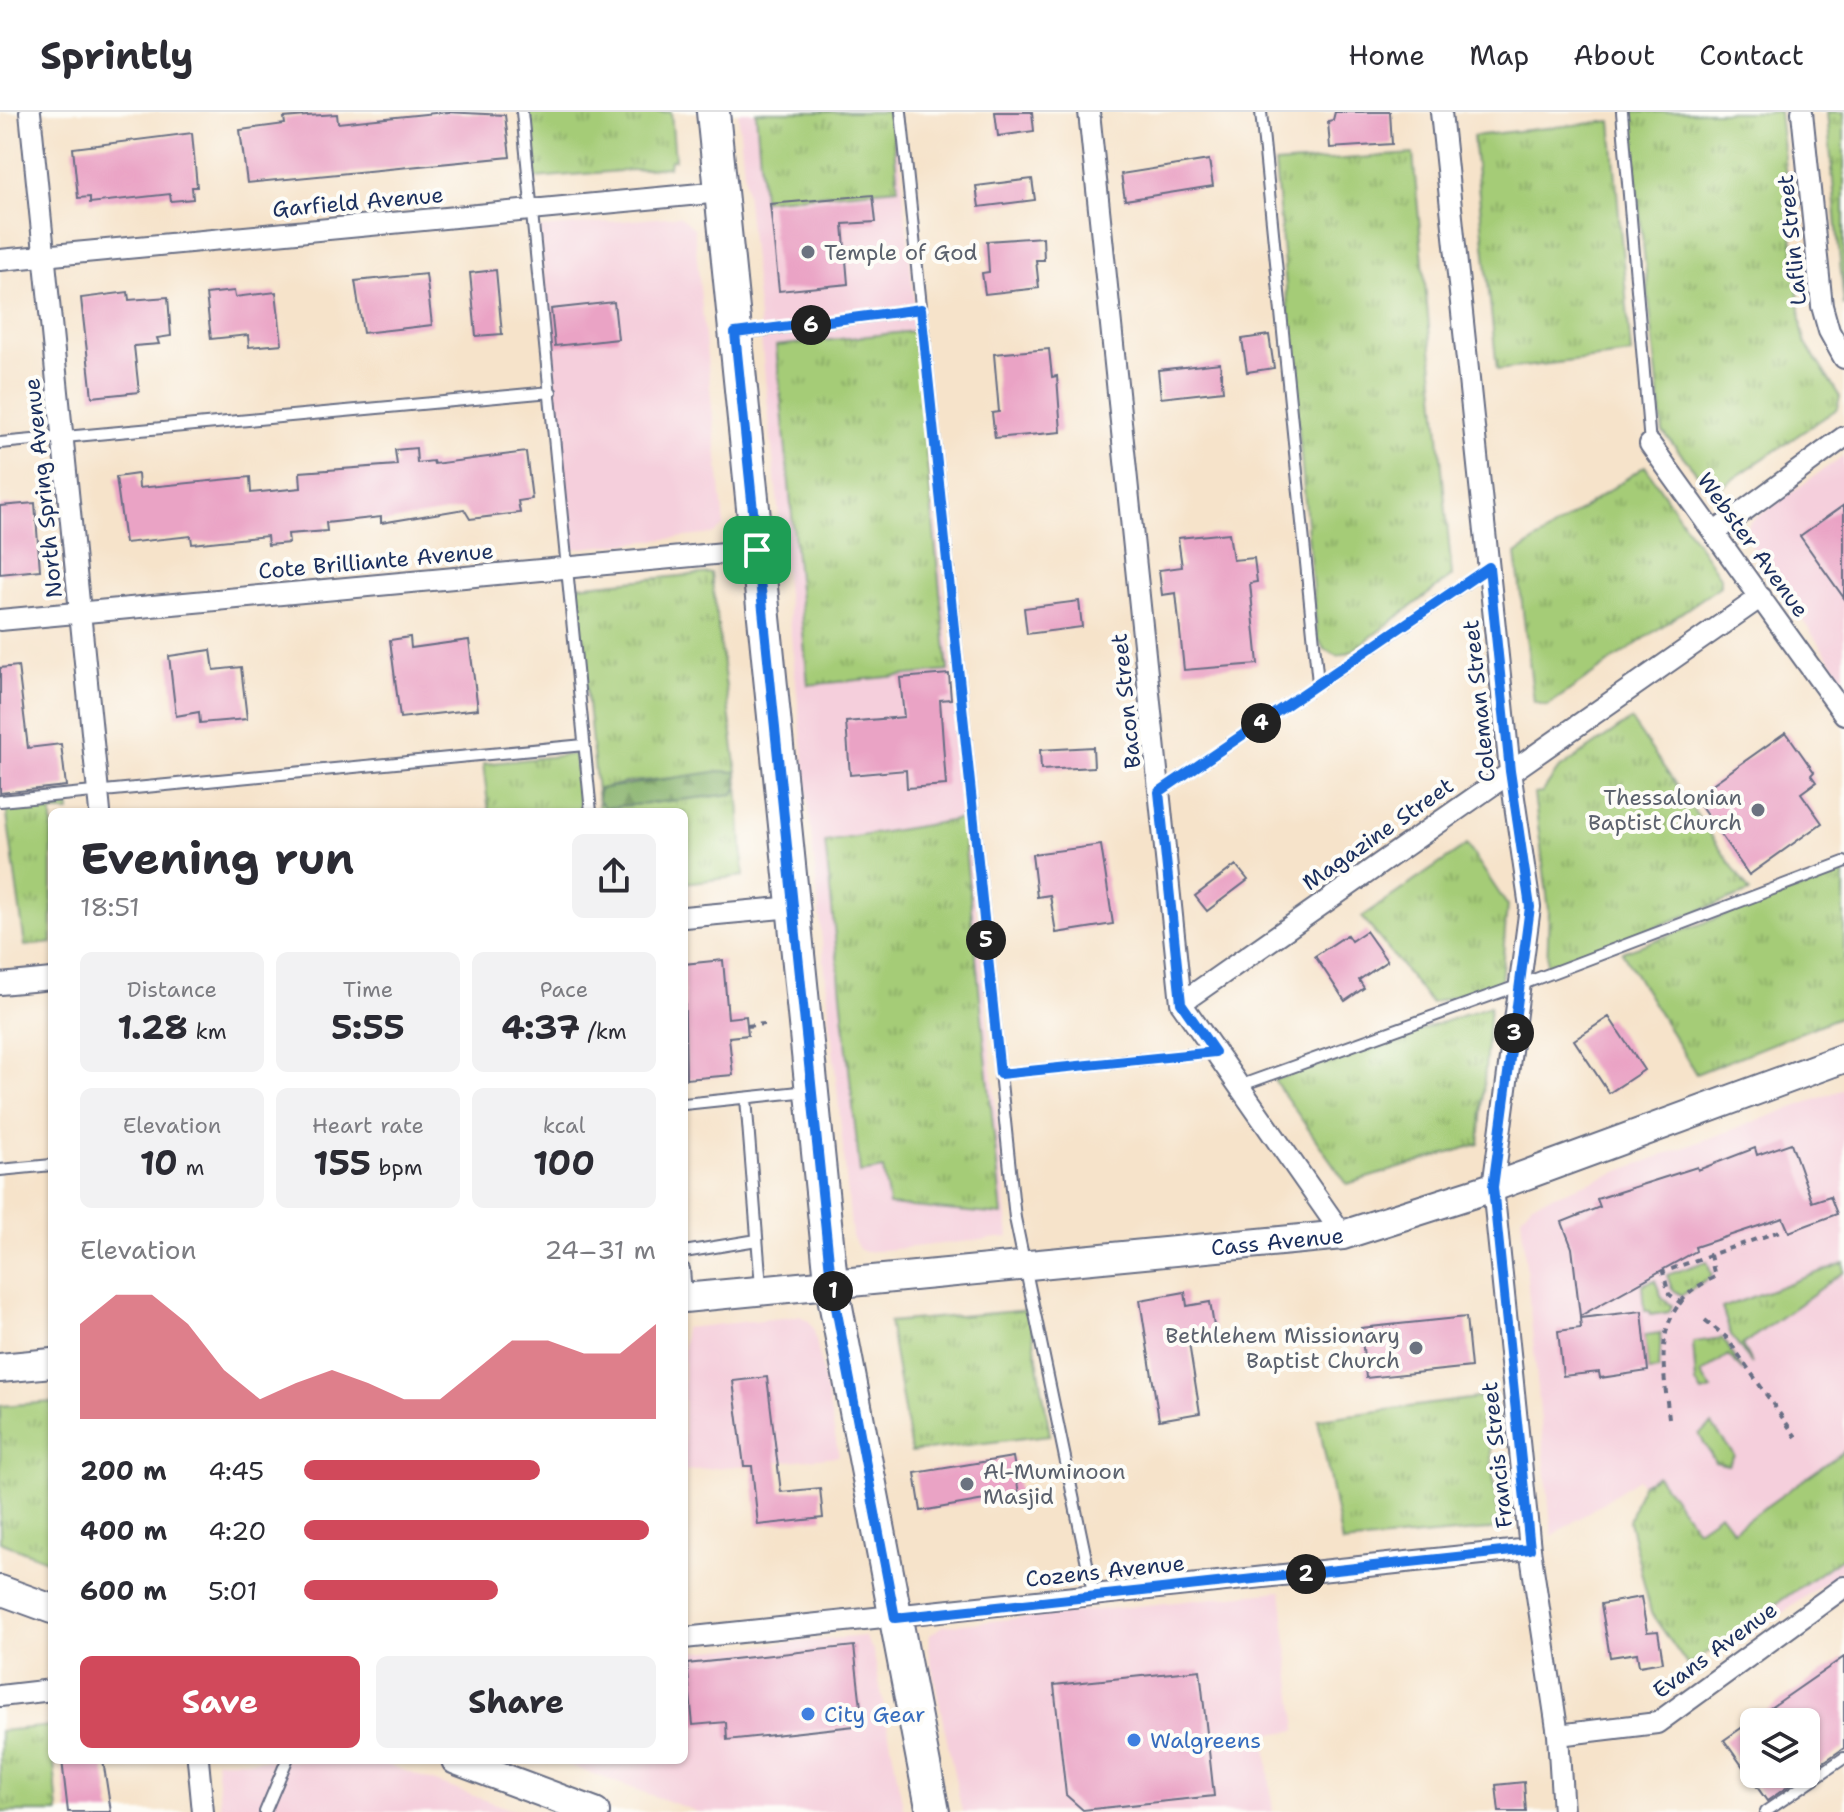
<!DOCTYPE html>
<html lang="en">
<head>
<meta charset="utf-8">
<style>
	body { margin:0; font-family:"Shantell Sans",sans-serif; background:#f2f2f3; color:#2b2b33; height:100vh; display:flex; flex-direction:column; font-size:30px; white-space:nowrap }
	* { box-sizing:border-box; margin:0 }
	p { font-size:26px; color:#7c7c81 }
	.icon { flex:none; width:44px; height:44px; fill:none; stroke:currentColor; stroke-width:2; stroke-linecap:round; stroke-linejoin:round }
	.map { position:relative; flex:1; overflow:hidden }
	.sheet { position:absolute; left:48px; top:696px; width:640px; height:956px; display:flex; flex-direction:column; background:#fff; border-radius:12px; box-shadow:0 2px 6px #0004 }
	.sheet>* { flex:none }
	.fabs { position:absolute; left:1740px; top:1596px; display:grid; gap:16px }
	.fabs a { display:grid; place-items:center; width:80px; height:80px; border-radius:12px; background:#fff; box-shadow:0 2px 6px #0004; font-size:40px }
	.pin { position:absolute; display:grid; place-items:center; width:68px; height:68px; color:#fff; margin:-34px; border-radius:16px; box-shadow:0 4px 12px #0006 }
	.km { position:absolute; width:40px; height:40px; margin:-20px; border-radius:50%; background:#222; color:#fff; font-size:22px; line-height:40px; text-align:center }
	.round { display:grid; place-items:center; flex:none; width:84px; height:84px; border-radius:12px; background:#f2f2f3 }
	.head { display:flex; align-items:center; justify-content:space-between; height:136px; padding:0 32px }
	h1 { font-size:44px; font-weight:700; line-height:60px }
	.metrics { display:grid; grid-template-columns:repeat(3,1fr); gap:12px; height:136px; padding:8px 32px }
	.metrics div { display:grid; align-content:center; border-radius:12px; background:#f2f2f3; text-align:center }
	.metrics b { font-size:34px; font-weight:700 }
	.metrics small { font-size:22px; font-weight:400 }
	.metrics p { font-size:22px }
	.chart { height:224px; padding:16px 32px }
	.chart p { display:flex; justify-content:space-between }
	.chart svg { width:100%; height:144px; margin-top:8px; fill:#d1495b; opacity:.7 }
	.action { display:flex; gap:16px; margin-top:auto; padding:16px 32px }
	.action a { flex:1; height:92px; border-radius:12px; background:#d1495b; color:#fff; font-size:32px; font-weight:700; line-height:92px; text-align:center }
	.action a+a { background:#f2f2f3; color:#2b2b33 }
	ul { padding:0 32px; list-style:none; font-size:26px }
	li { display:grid; grid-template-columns:128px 96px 1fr; align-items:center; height:60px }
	li i { height:20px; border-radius:10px; background:#d1495b }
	header { display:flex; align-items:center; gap:48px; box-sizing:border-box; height:112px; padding:0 40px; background:#fff; border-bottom:2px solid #e1e1e2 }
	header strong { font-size:38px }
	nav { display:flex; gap:44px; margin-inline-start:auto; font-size:28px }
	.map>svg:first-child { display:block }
	.built { fill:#f5cfdc }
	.grass { fill:url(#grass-tufts); stroke:#607e6a; stroke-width:2 }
	.forest { fill:url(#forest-firs); stroke:#507063; stroke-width:2 }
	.building { fill:#eaa3c5; fill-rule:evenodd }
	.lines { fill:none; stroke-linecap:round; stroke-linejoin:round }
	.service-casing { stroke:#686e84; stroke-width:14 }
	.minor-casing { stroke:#686e84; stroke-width:24 }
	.secondary-casing { stroke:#686e84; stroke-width:32 }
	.primary-casing { stroke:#686e84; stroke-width:36 }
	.path { stroke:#686e84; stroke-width:4; stroke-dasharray:6 6; stroke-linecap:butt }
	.service { stroke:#fff; stroke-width:10 }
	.minor { stroke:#fff; stroke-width:20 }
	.secondary { stroke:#fff; stroke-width:28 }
	.primary { stroke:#fff; stroke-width:32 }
	.route-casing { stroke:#fff; stroke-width:16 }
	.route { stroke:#1a73e8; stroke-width:10 }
	.worship-dot { fill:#6b7280; stroke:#fdfcf7; stroke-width:3 }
	.shop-dot { fill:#3f7fe0; stroke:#fdfcf7; stroke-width:3 }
	.labels { text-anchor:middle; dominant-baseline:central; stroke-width:8; stroke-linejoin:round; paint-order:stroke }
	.street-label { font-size:22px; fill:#1b2f5e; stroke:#fdfcf7 }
	.worship-label { font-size:22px; fill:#5b616d; stroke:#fdfcf7; text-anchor:start }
	.shop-label { font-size:22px; fill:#366cbe; stroke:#fdfcf7; text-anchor:start }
</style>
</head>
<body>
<header>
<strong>Sprintly</strong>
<nav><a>Home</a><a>Map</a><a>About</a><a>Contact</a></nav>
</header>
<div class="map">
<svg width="1844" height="1700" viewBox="0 0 1844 1700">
	<defs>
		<pattern id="grass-tufts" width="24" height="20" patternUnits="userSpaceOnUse" patternTransform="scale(2)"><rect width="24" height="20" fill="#a5cc77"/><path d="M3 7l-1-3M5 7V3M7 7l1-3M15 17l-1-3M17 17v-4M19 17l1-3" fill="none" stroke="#86a665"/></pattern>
		<pattern id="forest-firs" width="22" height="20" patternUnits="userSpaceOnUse" patternTransform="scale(2)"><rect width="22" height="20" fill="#84b068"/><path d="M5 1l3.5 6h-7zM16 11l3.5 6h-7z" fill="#6b9059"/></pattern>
	</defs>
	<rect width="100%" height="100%" fill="#fdfcf7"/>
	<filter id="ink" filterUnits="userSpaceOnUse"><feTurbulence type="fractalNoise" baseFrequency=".0125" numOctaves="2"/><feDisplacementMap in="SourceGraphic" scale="16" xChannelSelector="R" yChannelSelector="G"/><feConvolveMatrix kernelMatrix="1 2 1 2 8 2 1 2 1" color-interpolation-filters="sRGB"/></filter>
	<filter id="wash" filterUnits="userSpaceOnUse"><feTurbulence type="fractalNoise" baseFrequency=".006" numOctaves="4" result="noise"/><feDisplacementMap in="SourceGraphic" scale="32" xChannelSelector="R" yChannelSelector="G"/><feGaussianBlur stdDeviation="1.8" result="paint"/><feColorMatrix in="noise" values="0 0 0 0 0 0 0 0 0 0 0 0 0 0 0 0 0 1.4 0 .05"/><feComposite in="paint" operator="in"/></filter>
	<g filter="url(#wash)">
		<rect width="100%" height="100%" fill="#f6e3ca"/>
		<path class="built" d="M738 0H895L1009 1125 865 1140 859 1137 852 1124Z
			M679 104 694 116 724 413 714 422 572 437 539 116Z
			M1844 343V568L1743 422 1750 410Z
			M1844 977V1457L1744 1528 1638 1367 1552 1424 1521 1104 1532 1091Z
			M800 1204 810 1210 814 1218 839 1344 684 1359V1216Z
			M1281 1479 1297 1618 1265 1623 1273 1700H962L928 1537 930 1523 942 1514Z
			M864 1524 873 1538 904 1700H698L554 1648H684V1540Z
			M216 1648H375L518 1700H221Z"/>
		<path class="grass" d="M528 0H671L675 48H670L669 55 535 66Z
			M756 0H891L898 76 763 88Z
			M1629 0H1779L1802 217 1806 232 1840 285 1837 297 1721 375 1711 378 1663 320Z
			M1827 0H1844V195Z
			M1611 9 1631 242 1497 258 1473 24Z
			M1413 42 1452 464 1352 539 1338 544 1324 537 1317 524 1275 52Z
			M914 219 948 559 808 573 776 234Z
			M1645 354 1720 465V474L1547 594 1534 590 1516 442Z
			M711 461 737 660 629 670 599 677 605 696 734 682 738 674 744 764 684 771V700H599L576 474Z
			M1631 608 1750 780 1547 855 1549 798 1534 682 1542 681 1558 658Z
			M575 642 580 700H489L483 652Z
			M69 690 70 700H52V831L25 834 6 696Z
			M962 707 1002 1103 889 1093 883 1057 860 1061 825 730Z
			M1467 733 1507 793 1501 871 1431 891 1362 805Z
			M1844 761V903L1696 962 1622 840Z
			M1490 894 1479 1032 1347 1072 1274 968Z
			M1707 1149 1712 1164 1682 1183 1672 1177 1667 1163Z
			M1844 1151V1160L1742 1233 1752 1252 1731 1223 1722 1196Z
			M1655 1168 1662 1186 1672 1193 1669 1200 1650 1203V1199H1645L1643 1172Z
			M1029 1198 1050 1323 911 1340 889 1210Z
			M1661 1221 1659 1258 1648 1259 1645 1223Z
			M1722 1226 1743 1259 1728 1243 1701 1262 1712 1278 1702 1281 1696 1271 1693 1230Z
			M1485 1285 1499 1417 1342 1431 1318 1307Z
			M52 1290V1450L0 1430V1294Z
			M1712 1313 1734 1343 1728 1353 1715 1350 1699 1322Z
			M1844 1339V1444L1688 1554 1651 1501 1629 1409 1642 1372 1657 1364 1697 1417 1720 1401 1733 1418Z
			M51 1614 58 1700H0V1619Z"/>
		<path class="forest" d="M720 659 737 660 738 674 734 682 605 696 598 688 599 677Z"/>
		<g id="blocks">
			<path class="building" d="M445 0 505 3 510 45 247 71 240 18 285 12 284 6 307 4 337 2 338 11Z
				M995 0H1032L1034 19 998 24Z
				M1335 0H1390L1392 32 1330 36 1328 9 1333 8Z
				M192 21 197 75H192L193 87 171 89 170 82 90 91V85L78 86 73 36Z
				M1209 48 1213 74 1125 88 1121 62Z
				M1032 67 1035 88 979 95 976 74Z
				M873 83 876 110 843 112 848 172 779 179 770 92Z
				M1043 125 1044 148H1036L1039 176 985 182 982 161 989 160 987 129Z
				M496 158 502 222 476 224 470 161Z
				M426 162 432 213 363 221 355 169Z
				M234 179 235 185 276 180 282 232 249 235 248 223 211 227 206 182Z
				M128 180 129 188 168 185 171 224 157 226 159 232 134 234 139 280 92 285 81 186Z
				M614 190 618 227 555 234 551 197Z
				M1269 223 1274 256 1247 260 1242 227Z
				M1049 237 1052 265 1057 264 1061 320 995 326 992 301 999 300 994 242Z
				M1220 251 1223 279 1161 286 1158 258Z
				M416 336 417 351 433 349 434 352 526 340 532 387 518 389 520 401 470 407 464 397 381 411V405L326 411 327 419 288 422 289 431 268 433 267 424 192 432 191 424 125 431 116 365 138 362 139 376 250 365 251 381 301 376 300 360 397 353 395 338Z
				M35 391 40 458 0 462V394Z
				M1844 393V486L1800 424Z
				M1229 421 1233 448 1254 446 1257 470 1250 471 1258 552 1184 558 1176 481 1162 483 1159 458 1182 455 1178 426Z
				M1079 489 1082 515 1027 522 1024 496Z
				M410 525 411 536 469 528 478 597 400 606 390 528Z
				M211 538 214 558 241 555 247 607 200 611 199 600 176 604 169 544Z
				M18 554 28 636 61 632 66 674 0 681V556Z
				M949 562 951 587 940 588 946 673 907 676 906 658 850 663 846 610 904 605 900 566Z
				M1786 620 1814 660 1811 663 1816 670 1801 681 1822 711 1749 763 1694 685Z
				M1093 635 1094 655 1041 658 1040 638Z
				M1101 733 1113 812 1056 821 1050 783 1037 785 1032 742Z
				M1236 753 1248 768 1207 799 1195 784Z
				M1366 819 1387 849 1359 868 1364 876 1345 889 1315 844 1347 823 1351 829Z
				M723 848 728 906 746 904 748 923 729 925 733 963 686 967 684 852Z
				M1609 905 1644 958 1609 981 1574 928Z
				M1791 1031 1812 1090 1830 1084 1837 1102 1789 1120 1783 1106 1695 1135 1696 1139 1580 1204 1572 1136 1562 1110 1600 1095 1597 1087 1697 1055 1698 1058 1755 1036 1757 1043Z
				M1185 1180 1187 1194 1210 1190 1216 1226 1189 1231 1200 1301 1159 1308 1140 1188Z
				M1642 1199 1648 1259 1600 1266 1599 1260 1563 1264 1558 1219 1581 1216 1580 1206Z
				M1466 1205 1471 1255 1366 1266 1361 1216Z
				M767 1265 781 1380 820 1376 823 1406 758 1413 752 1354H744L733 1269Z
				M1013 1345 1019 1382 921 1399 915 1361Z
				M1641 1485 1647 1520 1658 1519 1663 1550 1639 1554 1637 1541 1610 1545 1601 1492Z
				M854 1534 863 1613 727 1628 726 1610 693 1613 687 1552Z
				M1844 1545V1636L1767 1689 1724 1628ZM1754 1610H1806V1662H1754Z
				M1200 1558 1214 1684 1083 1698 1066 1683 1054 1573Z
				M62 1648H103L111 1700H68Z
				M1524 1670 1526 1700H1499L1496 1673Z"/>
		</g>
	</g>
	<g filter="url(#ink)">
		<use href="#blocks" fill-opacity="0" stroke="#686e84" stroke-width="2"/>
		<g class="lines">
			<defs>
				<path id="service" d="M522 0 591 700
					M901 0 1015 1106 1094 1485
					M1261 0 1318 571
					M1622 0 1650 332
					M741 221 921 197
					M0 331 551 280
					M1159 680 1488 456
					M0 689 584 633
					M1000 962 1215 940
					M1239 974 1520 873 1844 750
					M746 986 761 1175
					M684 992 809 979
					M0 1058 52 1053
					M684 1140 757 1128
					M684 1157 686 1183
					M265 1700 287 1648
					M1765 1700 1844 1646"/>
				<path id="minor" d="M30 0 100 700
					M1089 0 1181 891 1343 1123
					M1441 0 1510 659 1530 795 1493 1075 1530 1437 1558 1623 1563 1700
					M1802 0 1822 194 1829 219 1844 246
					M0 148 721 80
					M1650 332 1844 602
					M1715 420 1844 325
					M0 508 757 438
					M684 805 793 795
					M0 872 52 867
					M1181 891 1761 485
					M684 1526 1530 1437
					M0 1584 52 1578
					M1558 1623 1657 1611 1844 1475
					M198 1648 203 1700"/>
				<g id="secondary">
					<path id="s1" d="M684 1186 1343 1123 1493 1075 1844 946"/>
					<path d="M0 1256 52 1251"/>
					<path d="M0 1478 52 1497"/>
					<path d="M456 1648 595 1700"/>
				</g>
				<path id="primary" d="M713 0 831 1169 933 1700"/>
			</defs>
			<use href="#service" class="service-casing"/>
			<use href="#minor" class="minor-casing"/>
			<use href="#secondary" class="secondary-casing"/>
			<use href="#primary" class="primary-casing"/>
			<path class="path" d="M747 914 764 912
				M1682 1192 1669 1182 1663 1160 1710 1143
				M1705 1208 1726 1225 1796 1325
				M1669 1306C1662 1246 1651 1195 1715 1165L1710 1143 1783 1118"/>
			<use href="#service" class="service"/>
			<use href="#minor" class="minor"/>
			<use href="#secondary" class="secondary"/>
			<use href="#primary" class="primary"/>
		</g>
	</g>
	<g class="lines" filter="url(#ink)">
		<defs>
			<path id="route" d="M921 197 1000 962 1215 940 1181 891 1159 680 1489 455 1510 659 1530 795 1493 1075 1530 1437 895 1506 831 1169 735 221Z"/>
		</defs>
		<use href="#route" class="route-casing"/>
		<use href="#route" class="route"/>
	</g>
	<g class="worship-dot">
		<circle cx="808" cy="140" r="8"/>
		<circle cx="1758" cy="698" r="8"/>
		<circle cx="1416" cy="1236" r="8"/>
		<circle cx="967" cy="1372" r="8"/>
	</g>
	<g class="shop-dot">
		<circle cx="808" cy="1602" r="8"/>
		<circle cx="1134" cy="1628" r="8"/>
	</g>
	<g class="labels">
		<g class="street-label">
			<text transform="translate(358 90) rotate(-5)">Garfield Avenue</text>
			<text transform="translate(1792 128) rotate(-96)">Laflin Street</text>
			<text transform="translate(43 376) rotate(-96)">North Spring Avenue</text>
			<text transform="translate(1753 433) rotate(54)">Webster Avenue</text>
			<text transform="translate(376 449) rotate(-5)">Cote Brilliante Avenue</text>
			<text transform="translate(1126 589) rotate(-96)">Bacon Street</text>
			<text transform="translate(1479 589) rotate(-96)">Coleman Street</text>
			<text transform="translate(1378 722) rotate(-35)">Magazine Street</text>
			<text stroke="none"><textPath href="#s1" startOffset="596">Cass Avenue</textPath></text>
			<text transform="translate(1497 1343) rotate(-96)">Francis Street</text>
			<text transform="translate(1105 1459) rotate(-6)">Cozens Avenue</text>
			<text transform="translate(1715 1538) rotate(-36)">Evans Avenue</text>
		</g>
		<g class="worship-label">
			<text x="824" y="140">Temple of God</text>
			<text x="1742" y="685" text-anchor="end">Thessalonian<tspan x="1742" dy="25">Baptist Church</tspan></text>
			<text x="1400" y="1223" text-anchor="end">Bethlehem Missionary<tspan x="1400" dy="25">Baptist Church</tspan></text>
			<text x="983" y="1359">Al-Muminoon<tspan x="983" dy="25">Masjid</tspan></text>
		</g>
		<g class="shop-label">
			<text x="824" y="1602">City Gear</text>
			<text x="1150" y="1628">Walgreens</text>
		</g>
	</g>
</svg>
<div class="fabs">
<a><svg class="icon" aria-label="layers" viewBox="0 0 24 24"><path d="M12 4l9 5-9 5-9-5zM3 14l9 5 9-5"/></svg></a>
</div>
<div class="pin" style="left:757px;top:438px;background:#1e9e55"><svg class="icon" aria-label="arrive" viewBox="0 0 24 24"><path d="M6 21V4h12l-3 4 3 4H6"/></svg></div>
<b class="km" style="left:833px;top:1179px">1</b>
<b class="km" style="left:1306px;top:1462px">2</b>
<b class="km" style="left:1514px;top:921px">3</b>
<b class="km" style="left:1261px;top:611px">4</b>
<b class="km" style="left:986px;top:828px">5</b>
<b class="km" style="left:811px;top:213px">6</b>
<section class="sheet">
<div class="head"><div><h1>Evening run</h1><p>18:51</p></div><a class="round"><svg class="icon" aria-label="share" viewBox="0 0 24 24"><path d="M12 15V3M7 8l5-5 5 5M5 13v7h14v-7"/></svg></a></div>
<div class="metrics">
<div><p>Distance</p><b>1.28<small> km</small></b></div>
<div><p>Time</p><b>5:55</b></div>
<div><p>Pace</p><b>4:37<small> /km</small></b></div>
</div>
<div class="metrics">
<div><p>Elevation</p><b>10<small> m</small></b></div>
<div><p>Heart rate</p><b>155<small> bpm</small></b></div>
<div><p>kcal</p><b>100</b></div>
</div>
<div class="chart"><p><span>Elevation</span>24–31 m</p>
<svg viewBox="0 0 160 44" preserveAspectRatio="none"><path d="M0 44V15L10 6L20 6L30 15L40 29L50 38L60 33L70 29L80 33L90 38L100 38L110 29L120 20L130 20L140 24L150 24L160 15V44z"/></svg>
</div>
<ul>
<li><b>200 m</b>4:45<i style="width:67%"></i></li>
<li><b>400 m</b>4:20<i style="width:98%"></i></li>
<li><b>600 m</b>5:01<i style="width:55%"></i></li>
</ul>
<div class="action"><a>Save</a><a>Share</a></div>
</section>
</div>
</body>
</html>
